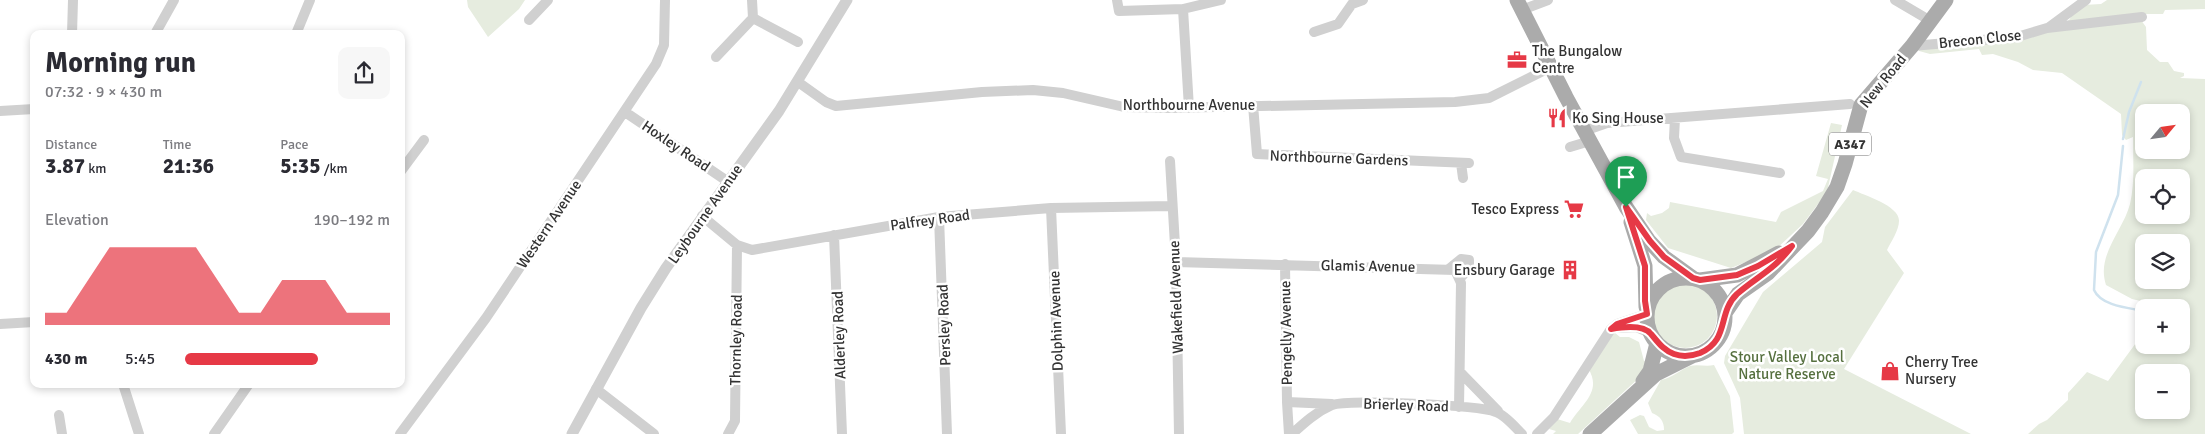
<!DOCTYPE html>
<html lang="en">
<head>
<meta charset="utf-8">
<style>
	body { margin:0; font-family:Signika,sans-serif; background:#f7f7f7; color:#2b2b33; height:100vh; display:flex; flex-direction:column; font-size:19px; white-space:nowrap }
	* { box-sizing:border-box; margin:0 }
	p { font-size:16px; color:#7c7c81 }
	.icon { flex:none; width:28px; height:28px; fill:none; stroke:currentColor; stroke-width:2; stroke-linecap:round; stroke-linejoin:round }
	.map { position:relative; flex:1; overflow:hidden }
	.drawer { position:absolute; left:30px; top:30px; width:375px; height:358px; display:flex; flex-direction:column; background:#fff; border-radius:10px; box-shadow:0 2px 8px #0003 }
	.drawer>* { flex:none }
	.needle { width:32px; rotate:61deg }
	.buttons { position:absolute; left:2135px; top:104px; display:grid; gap:10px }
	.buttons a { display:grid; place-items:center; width:55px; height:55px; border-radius:10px; background:#fff; box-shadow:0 2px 8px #0003; font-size:25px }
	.pin { position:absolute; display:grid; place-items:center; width:42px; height:42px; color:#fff; margin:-51px -21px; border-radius:50% 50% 50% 0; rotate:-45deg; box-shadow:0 0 5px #0007 }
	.pin .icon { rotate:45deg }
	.round { display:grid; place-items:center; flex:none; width:52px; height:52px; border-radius:10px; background:#f7f7f7 }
	.overview { display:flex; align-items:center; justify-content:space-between; height:85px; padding:0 15px }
	h1 { font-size:28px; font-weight:700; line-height:38px }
	.metrics { display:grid; grid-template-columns:repeat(3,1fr); gap:8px; height:85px; padding:5px 15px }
	.metrics div { display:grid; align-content:center }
	.metrics b { font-size:21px; font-weight:700 }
	.metrics small { font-size:14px; font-weight:400 }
	.metrics p { font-size:14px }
	.chart { height:140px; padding:10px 15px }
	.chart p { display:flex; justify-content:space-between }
	.chart svg { width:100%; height:90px; margin-top:5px; fill:#e63946; opacity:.7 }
	ul { padding:0 15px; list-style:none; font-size:16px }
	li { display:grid; grid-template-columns:80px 60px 1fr; align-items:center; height:38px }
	li i { height:12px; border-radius:6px; background:#e63946 }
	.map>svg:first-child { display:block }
	.green { fill:#e6ecdf; fill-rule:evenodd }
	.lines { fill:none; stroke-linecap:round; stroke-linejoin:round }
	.stream { stroke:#cfe2ee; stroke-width:2.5 }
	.minor { stroke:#d0d0d0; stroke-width:10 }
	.tertiary { stroke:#d0d0d0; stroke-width:11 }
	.primary { stroke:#ababab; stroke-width:15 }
	.route-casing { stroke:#fff; stroke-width:10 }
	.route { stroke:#e63946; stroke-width:6 }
	.labels { text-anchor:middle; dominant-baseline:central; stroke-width:5; stroke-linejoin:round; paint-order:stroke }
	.shield { fill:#fff; stroke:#707070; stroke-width:1 }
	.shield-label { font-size:14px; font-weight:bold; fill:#333 }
	.street-label { font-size:15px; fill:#333; stroke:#fff }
	.poi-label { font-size:15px; fill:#333; stroke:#fff; text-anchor:start }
	.park-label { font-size:15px; fill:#56703f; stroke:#fff }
</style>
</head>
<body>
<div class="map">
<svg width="2205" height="434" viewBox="0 0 2205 434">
	<rect width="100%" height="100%" fill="#fff"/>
	<path class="green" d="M467 0H525L519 9 488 37 468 7Z
		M2107 0H2205V9L2165 10 2163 14H2143L2141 20 2146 27 2147 50 2160 62H2168L2174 71 2184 73V76L2180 78 2205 79V434H2028L2039 424 2047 420 2068 400V393L2087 372 2108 381 2144 332V345H2181V308L2161 307 2162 306 2132 299 2106 285C2096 255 2123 231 2130 204 2135 183 2133 159 2133 137L2126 140 2122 135 2121 114 2062 73 2033 70 2018 62 1993 54 1982 55 1979 49 1930 54 1919 51V49L1967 44 2064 24 2070 19 2072 12 2083 5 2101 4ZM2144 112H2181V150H2144ZM2144 178H2181V215H2144ZM2144 242H2181V280H2144ZM2144 372H2181V410H2144Z
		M1831 123 1842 125 1827 192 1803 224 1774 251 1731 268 1668 248 1646 220 1647 213 1651 216 1662 213 1669 208 1670 202 1776 222 1781 212 1823 191 1828 179 1816 176Z
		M1853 190C1864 195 1900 206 1899 221 1899 230 1891 242 1887 250L1904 273 1844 369 1971 434H1744L1740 398 1724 363 1725 356 1763 292 1822 242 1825 227Z
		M1653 316a32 32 0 1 1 64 0a32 32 0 1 1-64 0Z
		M1614 332 1620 337H1629L1639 342 1644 361 1648 362 1640 377 1578 434H1553L1556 431 1549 429 1557 419 1570 423C1581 404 1603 392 1588 368Z
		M1714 365 1730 396 1734 432 1732 434H1638L1630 420 1640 415 1644 416 1649 427 1657 431 1664 430C1664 421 1660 416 1652 413L1648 403 1661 380C1672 378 1680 370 1690 366 1698 364 1706 367 1714 365Z"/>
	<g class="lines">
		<path class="stream" d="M2123 139 2129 112 2141 82
			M2123 146 2118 195 2096 252 2094 290C2101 306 2129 308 2144 311
			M2181 309 2187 307"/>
		<path class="minor" d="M752 0 753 18 798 42
			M1117 0 1119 11 1183 9 1221 0
			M1895 0 1929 20
			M1183 9 1189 108
			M1522 10 1548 0
			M529 20 548 0
			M2048 28 2086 0
			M1314 32 1338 24 1352 4 1363 0
			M72 34 73 0
			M155 34 174 0
			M296 34 310 0
			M1912 46 2017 37 2047 28 2142 17
			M716 57 753 18
			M798 82 826 102 836 106 982 92 1033 90 1063 93 1124 107 1170 108 1455 102 1489 98 1551 67
			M1253 105 1257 154 1469 163
			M0 111 34 109
			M625 112 727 181
			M1675 118 1674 138 1681 157 1780 173
			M1584 131 1607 123 1850 104
			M1570 147 1590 141
			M1170 161 1176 262 1179 434
			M1461 163 1463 178
			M401 171 424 140
			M1051 208 1061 434
			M702 216 737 245 752 250 939 217 1051 208 1172 206
			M939 217 947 434
			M834 235 842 434
			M1176 262 1455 270 1461 283 1459 407
			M1285 264 1287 402 1332 404
			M1450 268 1461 259 1469 260V269L1460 278
			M0 324 34 322
			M1617 328 1636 327 1650 333
			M1460 372 1498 411
			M123 384 139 434
			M596 389 654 434
			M1287 402 1289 434
			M59 415 62 434
			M214 434 249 384
			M400 434 486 318 656 64 664 45 665 0
			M728 434 735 421 737 245
			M1292 434C1304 423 1316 412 1332 405 1348 399 1478 405 1496 412 1505 415 1515 427 1522 434
			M1537 434 1554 417 1611 329 1617 324 1647 314"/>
		<path class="tertiary" d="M572 434 641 308 666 268 779 111 847 0"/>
		<path class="primary" d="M1517 0 1566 97 1626 207 1649 241 1664 257 1693 278
			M1631 222 1645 266 1646 307
			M1647 317a39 39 0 1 1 78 0a39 39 0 1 1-78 0Z
			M1700 280 1737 275 1779 253
			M1725 313 1738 294 1768 273 1808 231 1822 212 1837 187 1845 164 1861 105 1912 46 1946 0
			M1643 381 1650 371 1657 343
			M1590 434 1656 374 1692 356"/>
	</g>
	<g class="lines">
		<defs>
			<path id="route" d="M1626 207 1650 241 1664 257 1693 278 1700 280 1737 275 1758 266 1792 246C1774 270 1758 276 1737 294 1717 313 1730 340 1700 353 1692 356 1682 357 1674 354 1663 350 1658 342 1651 334 1643 324 1622 327 1611 329L1617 324 1647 314 1645 301V266Z"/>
		</defs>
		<use href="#route" class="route-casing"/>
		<use href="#route" class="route"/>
	</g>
	<defs>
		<symbol id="office-bare" viewBox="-9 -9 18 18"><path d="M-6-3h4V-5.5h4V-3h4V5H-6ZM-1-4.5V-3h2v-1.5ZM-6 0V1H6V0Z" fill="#e63946" stroke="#fff" stroke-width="2.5" paint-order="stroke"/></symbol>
		<symbol id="restaurant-bare" viewBox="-9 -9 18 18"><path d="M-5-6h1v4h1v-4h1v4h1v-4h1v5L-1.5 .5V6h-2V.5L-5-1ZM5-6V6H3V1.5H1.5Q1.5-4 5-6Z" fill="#e63946" stroke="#fff" stroke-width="2.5" paint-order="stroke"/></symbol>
		<symbol id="supermarket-bare" viewBox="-9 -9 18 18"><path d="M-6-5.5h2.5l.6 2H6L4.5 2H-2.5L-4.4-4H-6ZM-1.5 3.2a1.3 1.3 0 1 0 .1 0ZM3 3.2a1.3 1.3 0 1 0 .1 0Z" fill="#e63946" stroke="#fff" stroke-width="2.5" paint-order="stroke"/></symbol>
		<symbol id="building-bare" viewBox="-9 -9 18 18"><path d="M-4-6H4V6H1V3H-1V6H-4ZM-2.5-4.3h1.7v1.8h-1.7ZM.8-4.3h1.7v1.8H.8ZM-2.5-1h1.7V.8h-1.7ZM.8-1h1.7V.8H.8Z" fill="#e63946" stroke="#fff" stroke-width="2.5" paint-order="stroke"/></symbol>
		<symbol id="shop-bare" viewBox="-9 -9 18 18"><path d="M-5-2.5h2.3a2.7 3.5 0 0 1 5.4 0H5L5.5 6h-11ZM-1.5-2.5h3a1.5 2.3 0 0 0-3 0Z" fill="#e63946" stroke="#fff" stroke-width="2.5" paint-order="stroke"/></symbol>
	</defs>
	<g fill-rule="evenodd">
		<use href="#office-bare" x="1503" y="46" width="28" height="28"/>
		<use href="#restaurant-bare" x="1543" y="104" width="28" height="28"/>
		<use href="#supermarket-bare" x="1560" y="195" width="28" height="28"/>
		<use href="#building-bare" x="1556" y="256" width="28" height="28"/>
		<use href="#shop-bare" x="1876" y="357" width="28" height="28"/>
	</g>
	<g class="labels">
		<rect class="shield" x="1829" y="132.5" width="42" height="23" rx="4"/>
		<g class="shield-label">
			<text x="1850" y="144">A347</text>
		</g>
		<g class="street-label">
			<text transform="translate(1980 39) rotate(-6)">Brecon Close</text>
			<text transform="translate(1883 81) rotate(-51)">New Road</text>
			<text x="1189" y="105">Northbourne Avenue</text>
			<text transform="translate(676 146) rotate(34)">Hoxley Road</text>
			<text transform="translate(1339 158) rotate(2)">Northbourne Gardens</text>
			<text transform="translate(705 214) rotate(-55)">Leybourne Avenue</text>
			<text transform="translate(930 220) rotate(-8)">Palfrey Road</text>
			<text transform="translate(549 224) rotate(-56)">Western Avenue</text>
			<text transform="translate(1368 266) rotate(1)">Glamis Avenue</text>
			<text transform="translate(1176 297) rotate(-92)">Wakefield Avenue</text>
			<text transform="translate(1056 321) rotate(-92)">Dolphin Avenue</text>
			<text transform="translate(944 325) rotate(-92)">Persley Road</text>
			<text transform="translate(1286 333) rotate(-91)">Pengelly Avenue</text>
			<text transform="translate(839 335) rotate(-92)">Alderley Road</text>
			<text transform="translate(736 340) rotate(-89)">Thornley Road</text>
			<text transform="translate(1406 405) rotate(2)">Brierley Road</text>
		</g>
		<g class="poi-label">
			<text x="1532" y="51">The Bungalow<tspan x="1532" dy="17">Centre</tspan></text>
			<text x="1572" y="118">Ko Sing House</text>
			<text x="1559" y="209" text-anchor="end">Tesco Express</text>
			<text x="1555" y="270" text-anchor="end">Ensbury Garage</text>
			<text x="1905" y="362">Cherry Tree<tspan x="1905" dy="17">Nursery</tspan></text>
		</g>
		<g class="park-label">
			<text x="1787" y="357">Stour Valley Local<tspan x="1787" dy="17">Nature Reserve</tspan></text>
		</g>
	</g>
</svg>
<div class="buttons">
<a><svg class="needle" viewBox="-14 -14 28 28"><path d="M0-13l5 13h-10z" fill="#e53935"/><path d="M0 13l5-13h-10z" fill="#7c7c81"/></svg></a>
<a><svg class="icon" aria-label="locate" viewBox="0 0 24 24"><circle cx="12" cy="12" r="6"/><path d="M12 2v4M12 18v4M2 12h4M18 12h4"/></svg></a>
<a><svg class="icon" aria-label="layers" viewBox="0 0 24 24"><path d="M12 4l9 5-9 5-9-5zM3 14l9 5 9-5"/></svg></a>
<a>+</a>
<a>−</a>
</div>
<div class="pin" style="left:1626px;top:207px;background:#1e9e55"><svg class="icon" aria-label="arrive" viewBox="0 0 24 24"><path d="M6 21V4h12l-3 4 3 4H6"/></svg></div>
<section class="drawer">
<div class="overview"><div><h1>Morning run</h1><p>07:32 · 9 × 430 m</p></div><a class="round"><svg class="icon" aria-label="share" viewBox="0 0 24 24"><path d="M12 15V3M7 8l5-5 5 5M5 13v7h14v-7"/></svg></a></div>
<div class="metrics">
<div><p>Distance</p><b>3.87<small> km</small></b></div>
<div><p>Time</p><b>21:36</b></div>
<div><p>Pace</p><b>5:35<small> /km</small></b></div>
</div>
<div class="chart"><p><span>Elevation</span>190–192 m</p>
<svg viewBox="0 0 160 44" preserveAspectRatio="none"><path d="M0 44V38L10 38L20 22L30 6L40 6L50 6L60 6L70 6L80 22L90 38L100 38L110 22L120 22L130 22L140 38L150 38L160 38V44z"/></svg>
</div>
<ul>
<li><b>430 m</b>5:45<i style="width:65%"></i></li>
</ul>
</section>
</div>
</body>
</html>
